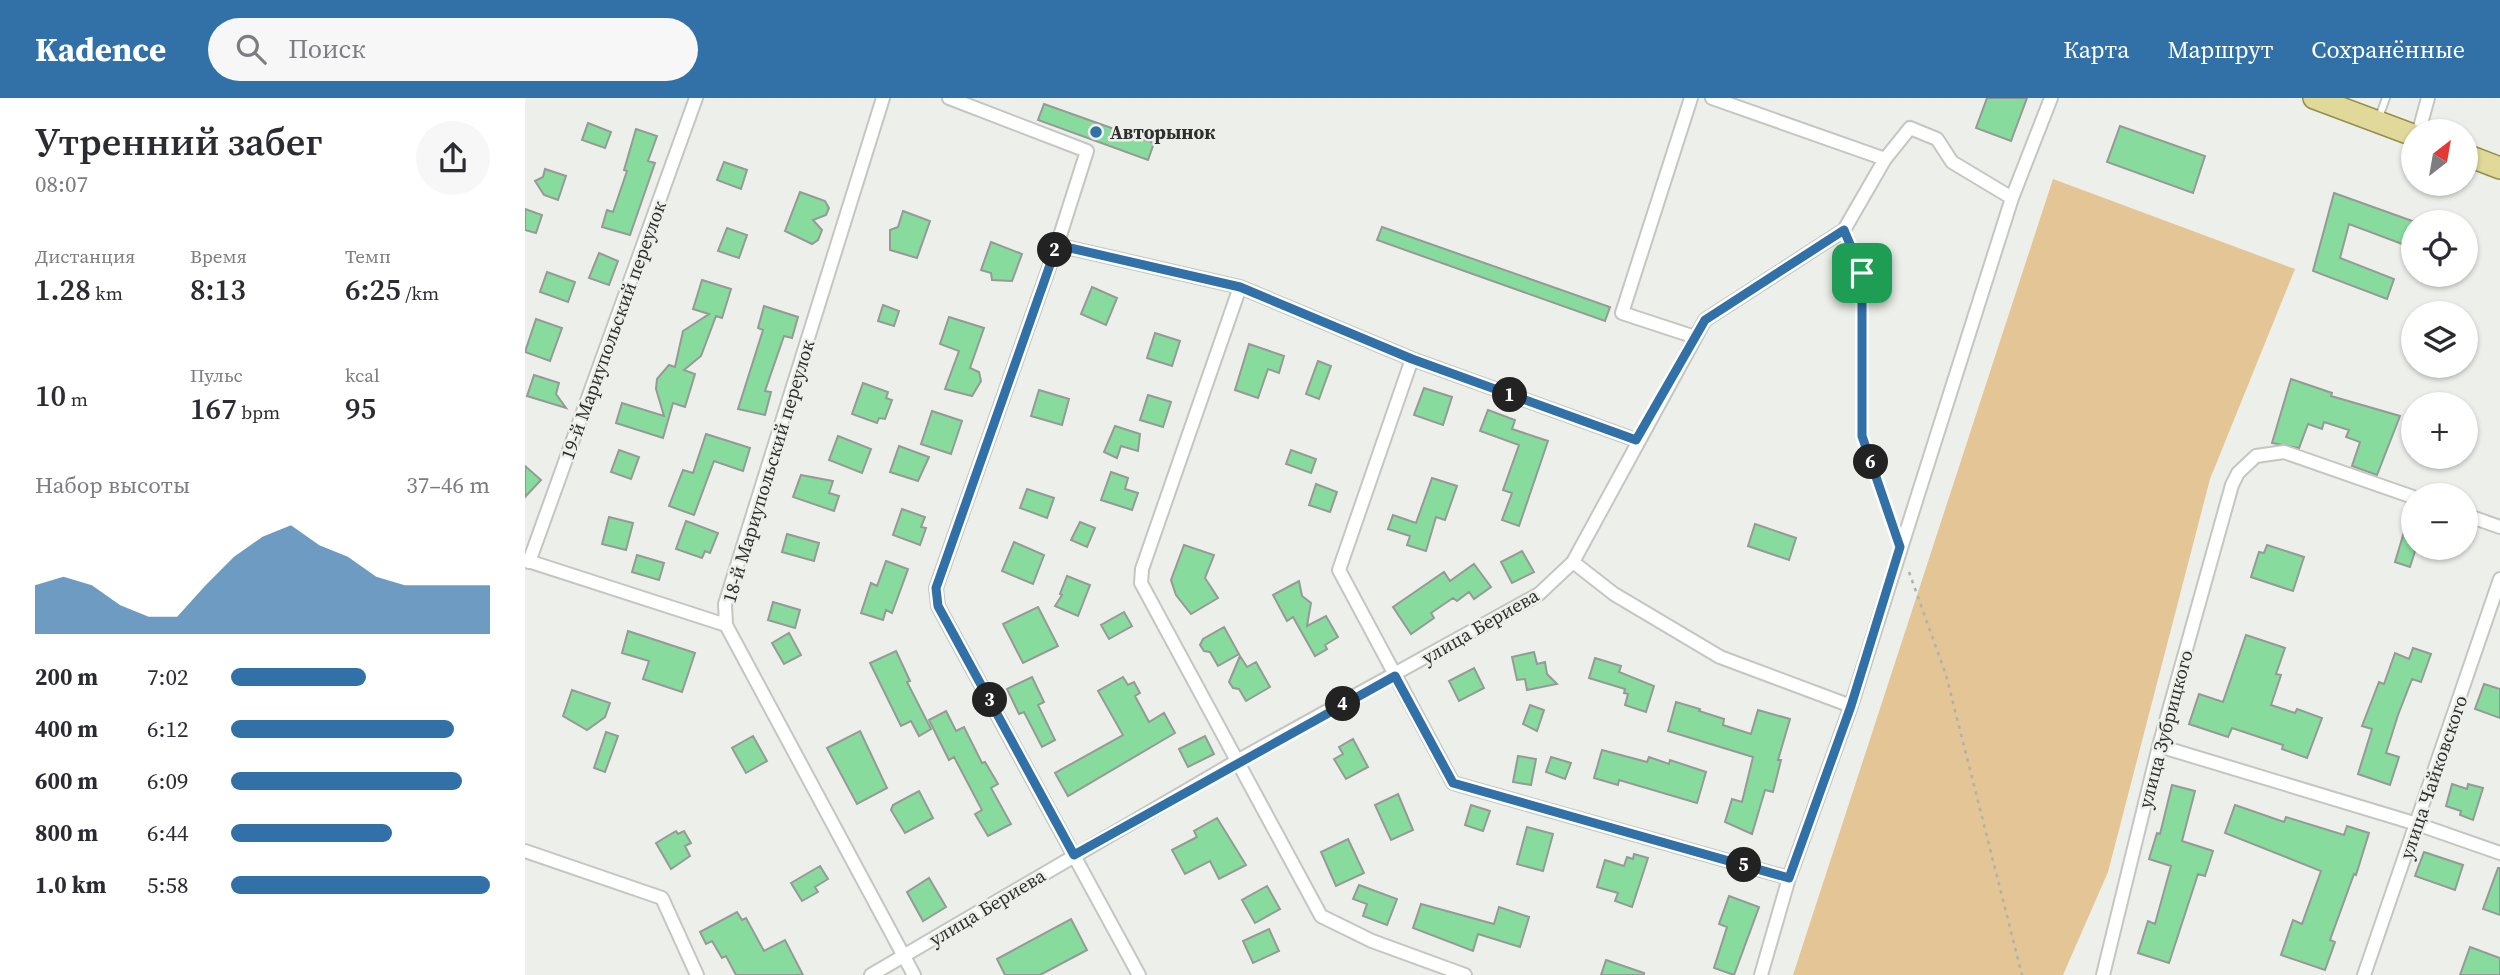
<!DOCTYPE html>
<html lang="ru">
<head>
<meta charset="utf-8">
<style>
	body { margin:0; font-family:"Source Serif 4",serif; background:#f7f7f7; color:#2b2b33; height:100vh; display:flex; flex-direction:column; font-size:26px; white-space:nowrap }
	* { box-sizing:border-box; margin:0 }
	p { font-size:23px; color:#7c7c81 }
	.icon { flex:none; width:38px; height:38px; fill:none; stroke:currentColor; stroke-width:2; stroke-linecap:round; stroke-linejoin:round }
	.map { position:relative; flex:1; overflow:hidden }
	.side { display:flex; flex-direction:column; background:#fff; width:525px }
	.side>* { flex:none }
	.needle { width:46px; rotate:31deg }
	.fabs { position:absolute; left:1876px; top:21px; display:grid; gap:14px }
	.fabs a { display:grid; place-items:center; width:77px; height:77px; border-radius:50%; background:#fff; box-shadow:0 2px 5px #0004; font-size:35px }
	.pin { position:absolute; display:grid; place-items:center; width:60px; height:60px; color:#fff; margin:-30px; border-radius:14px; box-shadow:0 4px 10px #0006 }
	.km { position:absolute; width:35px; height:35px; margin:-18px; border-radius:50%; background:#222; color:#fff; font-size:19px; line-height:35px; text-align:center }
	.round { display:grid; place-items:center; flex:none; width:74px; height:74px; border-radius:37px; background:#f7f7f7 }
	.summary { display:flex; align-items:center; justify-content:space-between; height:119px; padding:0 35px }
	h1 { font-size:38px; font-weight:600; line-height:52px }
	.stats { display:grid; grid-template-columns:repeat(3,1fr); gap:10px; height:119px; padding:7px 35px }
	.stats div { display:grid; align-content:center }
	.stats b { font-size:30px; font-weight:600 }
	.stats small { font-size:19px; font-weight:400 }
	.stats p { font-size:19px }
	.chart { height:196px; padding:14px 35px }
	.chart p { display:flex; justify-content:space-between }
	.chart svg { width:100%; height:126px; margin-top:7px; fill:#3271a8; opacity:.7 }
	ul { padding:0 35px; list-style:none; font-size:23px }
	li { display:grid; grid-template-columns:112px 84px 1fr; align-items:center; height:52px }
	li i { height:18px; border-radius:9px; background:#3271a8 }
	header { display:flex; align-items:center; gap:42px; box-sizing:border-box; height:98px; padding:0 35px; background:#3271a8; color:#fff }
	header strong { font-size:33px }
	nav { display:flex; gap:38px; margin-inline-start:auto; font-size:24px }
	.search { width:490px; height:63px; background:#f7f7f7; display:flex; align-items:center; gap:18px; box-sizing:border-box; padding:0 24px; border-radius:38px; color:#7c7c81; font-size:26px }
	main { display:flex; flex:1; min-height:0 }
	.map>svg:first-child { display:block }
	.green { fill:#e4c595 }
	.building { fill:#87db9d; stroke:#969a97; stroke-width:2 }
	.lines { fill:none; stroke-linecap:round; stroke-linejoin:round }
	.service-casing { stroke:#c4c6c1; stroke-width:10 }
	.minor-casing { stroke:#c4c6c1; stroke-width:16 }
	.primary-casing { stroke:#948e48; stroke-width:24 }
	.path { stroke:#b0b2ae; stroke-width:2.5; stroke-dasharray:3.5 5; stroke-linecap:butt }
	.service { stroke:#fff; stroke-width:6 }
	.minor { stroke:#fff; stroke-width:12 }
	.primary { stroke:#e0d99a; stroke-width:21 }
	.route-casing { stroke:#fff; stroke-width:14 }
	.route { stroke:#3271a8; stroke-width:9 }
	.poi-dot { fill:#3271a8; stroke:#edefea; stroke-width:2.5 }
	.labels { text-anchor:middle; dominant-baseline:central; stroke-width:5; stroke-linejoin:round; paint-order:stroke }
	.poi-label { font-size:19px; font-weight:bold; fill:#2f302e; stroke:#edefea; text-anchor:start }
	.street-label { font-size:19px; fill:#2f302e; stroke:#edefea }
</style>
</head>
<body>
<header>
<strong>Kadence</strong>
<div class="search"><svg class="icon" aria-label="search" viewBox="0 0 24 24"><circle cx="10" cy="10" r="6"/><path d="M15 15l6 6"/></svg>Поиск</div>
<nav><a>Карта</a><a>Маршрут</a><a>Сохранённые</a></nav>
</header>
<main>
<section class="side">
<div class="summary"><div><h1>Утренний забег</h1><p>08:07</p></div><a class="round"><svg class="icon" aria-label="share" viewBox="0 0 24 24"><path d="M12 15V3M7 8l5-5 5 5M5 13v7h14v-7"/></svg></a></div>
<div class="stats">
<div><p>Дистанция</p><b>1.28<small> km</small></b></div>
<div><p>Время</p><b>8:13</b></div>
<div><p>Темп</p><b>6:25<small> /km</small></b></div>
</div>
<div class="stats">
<div><b>10<small> m</small></b></div>
<div><p>Пульс</p><b>167<small> bpm</small></b></div>
<div><p>kcal</p><b>95</b></div>
</div>
<div class="chart"><p><span>Набор высоты</span>37–46 m</p>
<svg viewBox="0 0 160 44" preserveAspectRatio="none"><path d="M0 44V27L10 24L20 27L30 34L40 38L50 38L60 27L70 17L80 10L90 6L100 13L110 17L120 24L130 27L140 27L150 27L160 27V44z"/></svg>
</div>
<ul>
<li><b>200 m</b>7:02<i style="width:52%"></i></li>
<li><b>400 m</b>6:12<i style="width:86%"></i></li>
<li><b>600 m</b>6:09<i style="width:89%"></i></li>
<li><b>800 m</b>6:44<i style="width:62%"></i></li>
<li><b>1.0 km</b>5:58<i style="width:100%"></i></li>
</ul>
</section>
<div class="map">
<svg width="1975" height="877" viewBox="0 0 1975 877">
	<rect width="100%" height="100%" fill="#edefea"/>
	<path class="green" d="M1528 81 1770 171 1685 381 1583 774 1538 877H1268Z"/>
	<path class="building" d="M1462 0H1502L1486 43 1451 30Z
		M519 6 629 45 623 62 513 22Z
		M63 25 86 34 80 50 57 42Z
		M1595 28 1680 58 1668 95 1582 64Z
		M111 31 132 38 123 63 130 65 105 137 77 129 82 112 88 114 102 73 99 72Z
		M199 64 222 72 216 91 192 82Z
		M20 71 41 78 33 102 19 97 10 83 18 79Z
		M275 94 300 103 304 110 301 117 288 122 297 132 293 142 287 146 260 133Z
		M1809 95 1890 124 1888 150 1824 126 1815 160 1869 181 1862 201 1788 173Z
		M0 111 17 117 11 135 0 132Z
		M378 113 405 123 392 160 365 152V132L373 129Z
		M857 129 1085 209 1080 223 852 142Z
		M202 130 222 137 214 160 193 153Z
		M466 144 497 156 487 183 467 182 466 175 456 172Z
		M74 155 93 163 84 187 64 180Z
		M22 174 50 184 43 204 15 194Z
		M177 182 206 191 197 220 191 218 176 258 159 272 170 276 160 309 148 305 138 340 91 325 97 305 139 318 131 291 132 281 144 267 150 269 158 233 184 216 168 211Z
		M567 189 592 200 581 227 556 216Z
		M358 207 374 213 369 228 353 223Z
		M239 208 273 219 267 240 259 238 240 293 246 294 240 317 213 311 238 232 233 230Z
		M424 219 459 230 445 270 454 274 456 283 447 298 420 291 434 253 415 246Z
		M11 221 37 230 25 263 0 254Z
		M630 235 655 243 647 268 622 260Z
		M724 246 759 258 754 275 743 271 733 300 710 292Z
		M793 263 806 268 794 301 781 296Z
		M9 277 34 285 31 296 41 310 2 298Z
		M1766 281 1807 295 1806 298 1875 318 1852 377 1827 368 1835 344 1821 339 1824 332 1799 324 1797 331 1783 326 1774 350 1747 345Z
		M338 285 363 294 361 300 367 302 360 321 354 320 352 325 327 316Z
		M899 290 927 299 918 327 889 317Z
		M514 292 544 301 537 327 506 318Z
		M623 297 646 304 638 329 615 322Z
		M963 312 990 322 987 331 1023 343 994 428 977 422 987 395 978 392 994 347 955 333Z
		M407 313 437 323 426 356 396 346Z
		M590 328 615 336 613 353 596 348 592 360 579 354Z
		M181 336 225 350 218 373 189 363 169 417 144 408 158 372 168 375Z
		M313 338 346 351 337 375 304 362Z
		M374 348 404 359 393 383 365 374Z
		M94 352 114 359 106 381 86 374Z
		M766 352 791 361 786 375 761 366Z
		M0 368 16 382 0 399Z
		M586 374 603 380 600 391 613 395 607 412 576 402Z
		M276 377 308 383 304 395 314 398 309 413 268 399Z
		M907 380 932 388 920 422 911 419 901 453 882 447 885 438 863 431 868 417 891 425Z
		M791 386 812 394 805 414 784 407Z
		M502 391 529 400 522 420 495 410Z
		M377 411 400 419 396 429 401 430 395 447 368 437Z
		M1885 414 1888 415V450H1891L1885 469 1870 464Z
		M84 419 108 425 101 452 77 446Z
		M161 423 193 435 185 455 180 453 177 460 151 451Z
		M555 424 570 430 562 449 546 442Z
		M1230 426 1271 440 1264 462 1223 448Z
		M262 436 294 445 289 463 257 454Z
		M489 444 519 457 508 486 477 473Z
		M659 447 689 457 680 480 693 500 666 516 651 497 646 482Z
		M1742 447 1779 459 1768 493 1726 479 1734 454 1739 455Z
		M997 453 1009 474 987 485 976 464Z
		M112 457 139 465 134 482 107 474Z
		M361 463 383 471 367 515 361 512 358 522 336 515 346 485 352 488Z
		M949 466 966 489 949 501 944 494 932 503 928 500 906 515 909 520 886 536 868 509 919 474 925 483Z
		M542 478 565 487 553 518 530 508 537 497 535 496Z
		M774 483 777 498 786 505 782 528 801 518 813 539 800 547 802 551 790 558 768 519 762 523 748 497Z
		M248 504 275 512 270 530 243 522Z
		M513 509 533 548 498 565 478 526Z
		M599 514 607 528 584 541 576 527Z
		M699 529 714 556 693 568 685 554 679 553 675 547 678 541Z
		M103 533 170 555 157 594 118 581 124 563 97 555Z
		M264 535 276 557 259 566 247 545Z
		M1721 537 1760 550 1751 576 1756 577 1746 607 1770 615 1772 611 1797 620 1782 660 1757 651 1758 647 1707 630 1703 639 1664 626 1674 596 1698 604Z
		M1888 550 1906 556 1896 584 1887 581 1873 617 1861 655 1874 659 1865 687 1833 676 1847 631 1837 628 1854 584 1859 586 1870 555 1884 561Z
		M371 553 385 583 382 584 406 631 394 638 386 623 376 628 345 565Z
		M1009 554 1012 566 1020 564 1022 576 1032 586 1002 592 1000 581 992 582 987 559Z
		M715 558 722 569 731 564 745 589 721 603 714 591 708 590 704 584Z
		M1070 560 1096 568 1094 574 1129 588 1121 614 1100 607 1103 596 1099 595 1100 591 1064 580Z
		M949 570 959 590 934 603 924 583Z
		M507 579 519 604 513 607 530 642 517 649 499 614 494 616 482 591Z
		M598 579 603 587 609 584 615 595 610 598 624 624 639 615 650 635 543 698 530 675 598 637 573 593Z
		M1959 586 1975 591V620L1950 611Z
		M47 592 85 605 80 619 62 632 38 618Z
		M1151 604 1175 611 1174 613 1199 621 1198 627 1226 636 1233 612 1265 621 1253 662H1256L1248 694 1240 692 1227 736 1200 724 1207 701 1217 704 1228 659 1143 633Z
		M1005 607 1019 612 1012 633 998 626Z
		M421 613 431 633 439 629 457 665 460 664 473 686 466 690 486 726 463 738 450 716 457 712 429 659 424 662 404 622Z
		M335 633 362 690 332 706 302 650Z
		M81 634 93 638 80 674 69 670Z
		M228 638 242 663 221 675 207 650Z
		M680 638 689 656 663 669 654 651Z
		M828 641 843 669 821 681 809 661 818 656 814 649Z
		M1077 652 1122 664 1124 659 1144 666 1145 662 1181 674 1172 705 1094 682 1093 687 1069 680Z
		M993 658 1011 661 1006 687 988 684Z
		M1026 659 1046 665 1040 681 1021 674Z
		M1927 686 1942 691 1943 686 1958 690 1948 722 1935 717 1936 713 1921 708Z
		M1647 687 1670 693 1657 743 1688 753 1680 778 1673 776 1644 865 1613 855 1623 823 1630 826 1646 768 1624 761 1632 735 1635 736Z
		M394 693 408 720 380 735 366 712 368 707Z
		M873 696 888 732 866 742 850 707Z
		M946 707 965 713 958 733 940 727Z
		M1710 707 1759 724 1761 719 1819 737 1822 728 1844 735 1831 777 1829 776 1805 842 1810 844 1800 872 1756 857 1768 822 1777 826 1796 773 1700 735Z
		M692 720 721 767 694 781 685 763 660 776 647 752 672 739 669 733Z
		M1002 729 1028 736 1018 773 992 766Z
		M151 733 153 736 159 733 166 745 160 748 165 758 146 771 131 745Z
		M823 741 839 775 811 788 796 754Z
		M1899 754 1938 767 1930 792 1890 778Z
		M1109 756 1123 760 1107 809 1090 803 1093 795 1072 789 1080 762 1099 768 1102 759 1108 761Z
		M295 768 303 781 290 789 293 794 277 803 266 785Z
		M1973 770H1975V817L1958 811Z
		M404 780 421 809 398 823 382 794Z
		M834 787 872 801 862 827 838 818 842 806 828 801Z
		M742 788 755 811 730 825 717 802Z
		M1204 798 1234 809 1209 877 1189 870 1202 829 1194 826Z
		M896 806 969 826 974 809 1004 819 995 849 953 836 948 853 888 830Z
		M212 814 217 822 221 820 239 853 260 842 278 877H211L201 858 197 860 187 843 181 846 175 834Z
		M546 821 562 852 515 877H480L472 861Z
		M744 831 754 853 728 865 718 843Z
		M1945 849 1975 860V877H1935Z
		M1081 862 1119 875V877H1076Z"/>
	<g class="lines">
		<defs>
			<path id="service" d="M1853 22 1861 0"/>
			<path id="minor" d="M358 0 200 506 201 527 389 877
				M424 0 562 53 532 147 715 189 887 261 1111 342
				M1166 0 1097 215 1170 239
				M1187 0 1360 61
				M1894 33 1903 0
				M532 147 411 490 413 508 614 877
				M715 189 617 471 616 485 796 818 847 843 940 877
				M887 261 814 472 928 685 1264 780
				M1941 417 1975 429
				M0 462 201 527
				M4 464 171 0
				M1048 464 1089 496 1195 559 1326 608
				M1634 648 1892 726 1975 755
				M0 753 137 800 172 877
				M346 877 712 663 1014 496 1048 464 1180 222 1319 132 1360 61 1385 30 1412 41 1427 64 1487 100
				M1236 877 1264 780 1326 608 1487 100 1526 0
				M1578 877 1634 648 1707 387 1713 375 1731 358 1759 354 1888 399
				M1839 877 1975 481"/>
			<path id="primary" d="M1789 0 1888 37
				M1941 57 1975 70"/>
		</defs>
		<use href="#service" class="service-casing"/>
		<use href="#minor" class="minor-casing"/>
		<use href="#primary" class="primary-casing"/>
		<path class="path" d="M1324 145 1337 175V338L1368 428
			M1384 474 1421 577 1497 877"/>
		<use href="#service" class="service"/>
		<use href="#minor" class="minor"/>
		<use href="#primary" class="primary"/>
	</g>
	<g class="lines">
		<defs>
			<path id="route" d="M1319 132 1337 175V338L1375 449 1326 608 1264 780 928 685 870 578 549 757 413 508 411 490 532 147 715 189 887 261 1111 342 1180 222Z"/>
		</defs>
		<use href="#route" class="route-casing"/>
		<use href="#route" class="route"/>
	</g>
	<circle class="poi-dot" cx="571" cy="34" r="7"/>
	<g class="labels">
		<g class="poi-label">
			<text x="585" y="34">Авторынок</text>
		</g>
		<g class="street-label">
			<text transform="translate(88 232) rotate(-70)">19-й Мариупольский переулок</text>
			<text transform="translate(243 373) rotate(-73)">18-й Мариупольский переулок</text>
			<text transform="translate(955 528) rotate(-30)">улица Бериева</text>
			<text transform="translate(1640 631) rotate(-75)">улица Зубрицкого</text>
			<text transform="translate(1908 679) rotate(-71)">улица Чайковского</text>
			<text transform="translate(462 809) rotate(-31)">улица Бериева</text>
		</g>
	</g>
</svg>
<div class="fabs">
<a><svg class="needle" viewBox="-14 -14 28 28"><path d="M0-13l5 13h-10z" fill="#e53935"/><path d="M0 13l5-13h-10z" fill="#7c7c81"/></svg></a>
<a><svg class="icon" aria-label="locate" viewBox="0 0 24 24"><circle cx="12" cy="12" r="6"/><path d="M12 2v4M12 18v4M2 12h4M18 12h4"/></svg></a>
<a><svg class="icon" aria-label="layers" viewBox="0 0 24 24"><path d="M12 4l9 5-9 5-9-5zM3 14l9 5 9-5"/></svg></a>
<a>+</a>
<a>−</a>
</div>
<div class="pin" style="left:1337px;top:175px;background:#1e9e55"><svg class="icon" aria-label="arrive" viewBox="0 0 24 24"><path d="M6 21V4h12l-3 4 3 4H6"/></svg></div>
<b class="km" style="left:985px;top:297px">1</b>
<b class="km" style="left:530px;top:152px">2</b>
<b class="km" style="left:465px;top:602px">3</b>
<b class="km" style="left:818px;top:606px">4</b>
<b class="km" style="left:1219px;top:767px">5</b>
<b class="km" style="left:1346px;top:364px">6</b>
</div>
</main>
</body>
</html>
